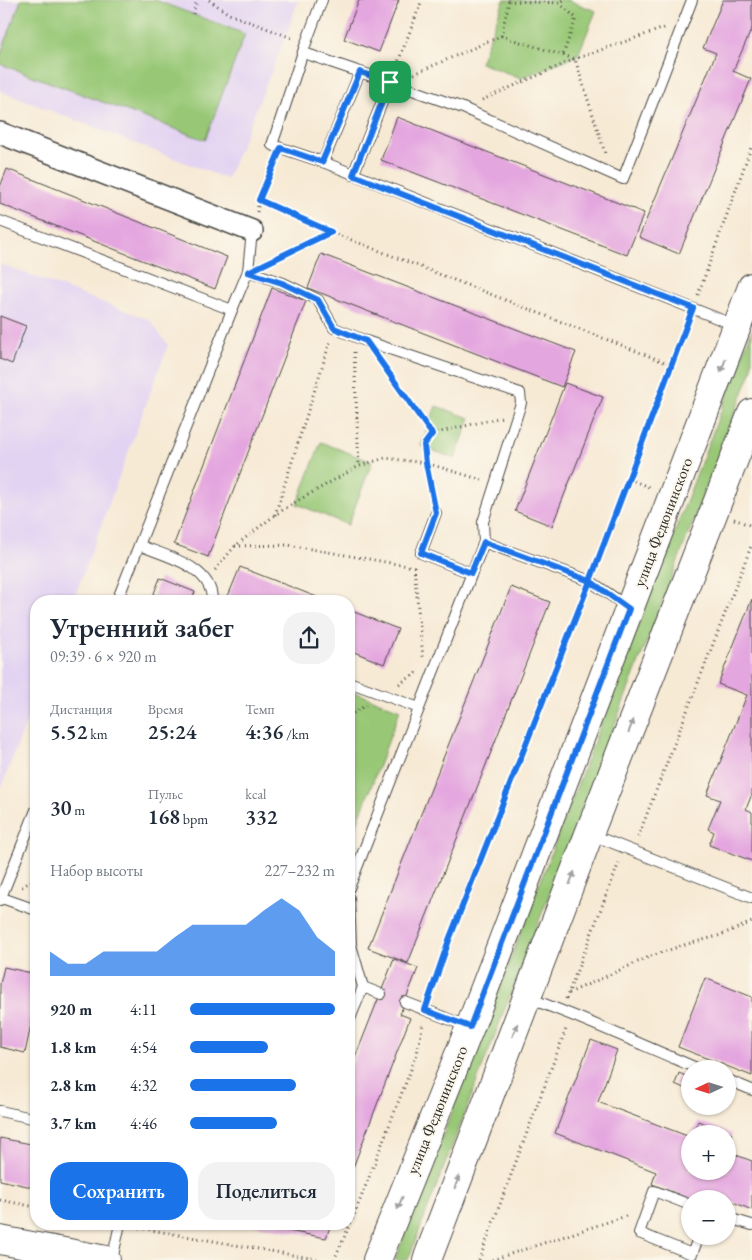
<!DOCTYPE html>
<html lang="ru">
<head>
<meta charset="utf-8">
<style>
	body { margin:0; font-family:"EB Garamond",serif; background:#f2f2f3; color:#1f2937; height:100vh; display:flex; flex-direction:column; font-size:19px; white-space:nowrap }
	* { box-sizing:border-box; margin:0 }
	p { font-size:16px; color:#747a83 }
	.icon { flex:none; width:28px; height:28px; fill:none; stroke:currentColor; stroke-width:2; stroke-linecap:round; stroke-linejoin:round }
	.map { position:relative; flex:1; overflow:hidden }
	.sheet { position:absolute; left:30px; top:595px; width:325px; height:635px; display:flex; flex-direction:column; background:#fff; border-radius:20px; box-shadow:0 1px 4px #0004 }
	.sheet>* { flex:none }
	.needle { width:32px; rotate:266deg }
	.fabs { position:absolute; left:681px; top:1060px; display:grid; gap:10px }
	.fabs a { display:grid; place-items:center; width:55px; height:55px; border-radius:50%; background:#fff; box-shadow:0 1px 4px #0004; font-size:25px }
	.pin { position:absolute; display:grid; place-items:center; width:42px; height:42px; color:#fff; margin:-21px; border-radius:10px; box-shadow:0 2px 8px #0006 }
	.round { display:grid; place-items:center; flex:none; width:52px; height:52px; border-radius:20px; background:#f2f2f3 }
	.overview { display:flex; align-items:center; justify-content:space-between; height:85px; padding:0 20px }
	h1 { font-size:28px; font-weight:600; line-height:38px }
	.metrics { display:grid; grid-template-columns:repeat(3,1fr); gap:8px; height:85px; padding:5px 20px }
	.metrics div { display:grid; align-content:center }
	.metrics b { font-size:21px; font-weight:600 }
	.metrics small { font-size:14px; font-weight:400 }
	.metrics p { font-size:14px }
	.chart { height:140px; padding:10px 20px }
	.chart p { display:flex; justify-content:space-between }
	.chart svg { width:100%; height:90px; margin-top:5px; fill:#1a73e8; opacity:.7 }
	.cta { display:flex; gap:10px; margin-top:auto; padding:10px 20px }
	.cta a { flex:1; height:58px; border-radius:20px; background:#1a73e8; color:#fff; font-size:20px; font-weight:600; line-height:58px; text-align:center }
	.cta a+a { background:#f2f2f3; color:#1f2937 }
	ul { padding:0 20px; list-style:none; font-size:16px }
	li { display:grid; grid-template-columns:80px 60px 1fr; align-items:center; height:38px }
	li i { height:12px; border-radius:6px; background:#1a73e8 }
	.map>svg:first-child { display:block }
	.built { fill:#e3d3f2 }
	.green { fill:#98c876; stroke:#627a50 }
	.building { fill:#e4a6df }
	.lines { fill:none; stroke-linecap:round; stroke-linejoin:round }
	.service-casing { stroke:#4a4844; stroke-width:12 }
	.minor-casing { stroke:#4a4844; stroke-width:24 }
	.secondary-casing { stroke:#4a4844; stroke-width:30 }
	.path { stroke:#4a4844; stroke-width:3; stroke-dasharray:1 4; stroke-linecap:butt }
	.service { stroke:#fff; stroke-width:10 }
	.minor { stroke:#fff; stroke-width:21 }
	.secondary { stroke:#fff; stroke-width:28 }
	.oneway { fill:#a0a0a0 }
	.route-casing { stroke:#fff; stroke-width:10 }
	.route { stroke:#1a73e8; stroke-width:6 }
	.labels { text-anchor:middle; dominant-baseline:central; stroke-width:4; stroke-linejoin:round; paint-order:stroke }
	.street-label { font-size:16px; fill:#2b2b2b; stroke:#fbf7ec }
</style>
</head>
<body>
<div class="map">
<svg width="752" height="1260" viewBox="0 0 752 1260">
	<rect width="100%" height="100%" fill="#fbf7ec"/>
	<filter id="ink" filterUnits="userSpaceOnUse"><feTurbulence type="fractalNoise" baseFrequency=".02" numOctaves="2"/><feDisplacementMap in="SourceGraphic" scale="10" xChannelSelector="R" yChannelSelector="G"/><feConvolveMatrix kernelMatrix="1 2 1 2 8 2 1 2 1" color-interpolation-filters="sRGB"/></filter>
	<filter id="wash" filterUnits="userSpaceOnUse"><feTurbulence type="fractalNoise" baseFrequency=".0096" numOctaves="4" result="noise"/><feDisplacementMap in="SourceGraphic" scale="20" xChannelSelector="R" yChannelSelector="G"/><feGaussianBlur stdDeviation="1.12" result="paint"/><feColorMatrix in="noise" values="0 0 0 0 0 0 0 0 0 0 0 0 0 0 0 0 0 1.4 0 .05"/><feComposite in="paint" operator="in"/></filter>
	<g filter="url(#wash)">
		<rect width="100%" height="100%" fill="#f7ead5"/>
		<path class="built" d="M0 0H298L286 36 227 179 0 91Z
			M0 264 150 320 168 345 73 601H36V696L0 791Z"/>
		<path class="green" d="M21 0H155L245 34 205 140 0 64V56Z
			M504 0H568L596 11 578 55 521 78 480 63Z
			M752 330V370L747 382 408 1260H395Z
			M436 406 470 418 455 459 421 446Z
			M321 442 372 462 348 525 297 504Z
			M349 690 400 710 349 845Z"/>
		<g id="blocks">
			<path class="building" d="M359 0H399L379 52 344 39Z
				M723 0H752V28L733 71 751 79 679 254 639 237 716 53 703 48Z
				M397 117 644 213 627 255 381 160Z
				M7 169 227 257 215 289 0 204V187Z
				M321 254 576 352 562 387 308 288Z
				M272 288 306 301 208 557 174 544Z
				M0 316 26 326 12 364 0 359Z
				M565 383 603 397 552 526 515 511Z
				M240 567 327 601H226Z
				M160 578 195 592 191 601H151Z
				M511 587 550 602 408 963 368 948Z
				M752 599V794L746 809 752 812V861L709 845 714 832 708 829 720 800 707 795 747 695 718 684Z
				M349 610 398 629 384 664 349 650Z
				M394 959 418 968 400 1014 410 1018 349 1178V1073Z
				M4 967 36 974V1001L25 1053 0 1047V984Z
				M705 978 752 997V1076L678 1047Z
				M591 1040 617 1050 598 1102 690 1137V1171H728V1152L752 1161V1210L728 1200V1199H690L652 1184 656 1172 555 1133Z
				M679 1073 690 1078 686 1089 675 1084Z
				M698 1121 732 1134 728 1144V1134H692Z
				M0 1138 36 1145V1188L0 1180Z
				M251 1224H331L326 1238Z"/>
		</g>
	</g>
	<g filter="url(#ink)">
		<use href="#blocks" fill-opacity="0" stroke="#4a4844" stroke-width="1"/>
		<g class="lines">
			<defs>
				<path id="service" d="M322 0 306 43 272 145 323 162 737 326
					M304 53 360 72 323 162
					M360 72 390 82
					M353 175 390 82 463 108 623 179 692 0
					M0 221 232 310
					M248 271 283 283 318 300 334 328 366 341 520 393 521 403 483 522 484 542 349 888
					M436 513 421 553 471 573
					M484 542 590 581 629 608
					M139 545C165 556 213 566 212 601
					M117 601 232 310 248 271 252 231
					M349 682 419 708
					M590 834 752 898
					M2 898 36 910
					M349 898 351 945 363 987 349 1021
					M0 900 36 810
					M363 987 381 994
					M528 998C586 1019 642 1045 699 1069
					M405 1002 469 1027
					M728 1080 752 1090
					M0 1111 36 1119
					M690 1205 654 1191 639 1233 692 1254 699 1236
					M728 1218 752 1225
					M112 1260 120 1224"/>
				<path id="minor" d="M0 133 252 231"/>
				<path id="secondary" d="M0 1240 106 1260
					M377 1260 470 1027 752 287
					M427 1260 589 834 752 413"/>
			</defs>
			<use href="#service" class="service-casing"/>
			<use href="#minor" class="minor-casing"/>
			<use href="#secondary" class="secondary-casing"/>
			<path class="path" d="M209 0 229 14 292 38
				M559 3 576 18 563 55
				M193 14 197 0
				M501 36 575 59 606 156
				M395 70 422 0
				M414 74 501 36 509 1 559 3 564 0
				M482 100 575 59 667 27
				M259 200 331 232 672 365
				M257 212 259 200 276 160
				M268 262 330 232
				M698 295 752 145
				M354 352 359 466
				M381 362 432 434 424 445 426 463 433 499
				M432 434 502 417
				M629 479 651 488
				M275 515 330 342
				M734 519 752 526
				M235 546 288 545 414 567 423 657
				M595 569 688 322
				M215 570 235 546 275 515 297 501 359 466 385 458 426 463 482 480
				M399 684 417 673
				M349 716 366 705
				M638 837 752 544
				M22 887 36 878
				M569 993 651 956 684 945 718 936 752 922
				M430 996 449 940 585 593
				M566 999 620 860
				M0 1200 36 1207
				M134 1227 321 1260
				M334 1260 355 1213 417 1054 423 1023
				M479 1260 566 1029
				M492 1260 629 1215"/>
			<use href="#service" class="service"/>
			<use href="#minor" class="minor"/>
			<use href="#secondary" class="secondary"/>
		</g>
		<defs><path id="oneway-solid" d="M-6-.8H1V-3.2L6.5 0L1 3.2V.8H-6Z" transform="scale(1.25)"/></defs>
		<g class="oneway">
			<use href="#oneway-solid" transform="translate(723 366) rotate(111)"/>
			<use href="#oneway-solid" transform="translate(631 726) rotate(-69)"/>
			<use href="#oneway-solid" transform="translate(572 878) rotate(-69)"/>
			<use href="#oneway-solid" transform="translate(515 1030) rotate(-69)"/>
			<use href="#oneway-solid" transform="translate(457 1182) rotate(-69)"/>
			<use href="#oneway-solid" transform="translate(400 1203) rotate(112)"/>
		</g>
	</g>
	<g class="lines" filter="url(#ink)">
		<defs>
			<path id="route" d="M390 82 360 72 322 162 281 148 259 200 331 232 248 272 282 283 318 300 334 328 366 341 432 434 424 445 426 463 436 513 421 553 471 573 484 542 590 581 629 609 470 1027 425 1010 449 940 590 581 693 308 353 175 390 82"/>
		</defs>
		<use href="#route" class="route-casing"/>
		<use href="#route" class="route"/>
	</g>
	<g class="labels">
		<g class="street-label">
			<text transform="translate(663 522) rotate(-69)">улица Федюнинского</text>
			<text transform="translate(437 1110) rotate(-68)">улица Федюнинского</text>
		</g>
	</g>
</svg>
<div class="fabs">
<a><svg class="needle" viewBox="-14 -14 28 28"><path d="M0-13l5 13h-10z" fill="#e53935"/><path d="M0 13l5-13h-10z" fill="#747a83"/></svg></a>
<a>+</a>
<a>−</a>
</div>
<div class="pin" style="left:390px;top:82px;background:#1e9e55"><svg class="icon" aria-label="arrive" viewBox="0 0 24 24"><path d="M6 21V4h12l-3 4 3 4H6"/></svg></div>
<section class="sheet">
<div class="overview"><div><h1>Утренний забег</h1><p>09:39 · 6 × 920 m</p></div><a class="round"><svg class="icon" aria-label="share" viewBox="0 0 24 24"><path d="M12 15V3M7 8l5-5 5 5M5 13v7h14v-7"/></svg></a></div>
<div class="metrics">
<div><p>Дистанция</p><b>5.52<small> km</small></b></div>
<div><p>Время</p><b>25:24</b></div>
<div><p>Темп</p><b>4:36<small> /km</small></b></div>
</div>
<div class="metrics">
<div><b>30<small> m</small></b></div>
<div><p>Пульс</p><b>168<small> bpm</small></b></div>
<div><p>kcal</p><b>332</b></div>
</div>
<div class="chart"><p><span>Набор высоты</span>227–232 m</p>
<svg viewBox="0 0 160 44" preserveAspectRatio="none"><path d="M0 44V32L10 38L20 38L30 32L40 32L50 32L60 32L70 25L80 19L90 19L100 19L110 19L120 12L130 6L140 12L150 25L160 32V44z"/></svg>
</div>
<ul>
<li><b>920 m</b>4:11<i style="width:100%"></i></li>
<li><b>1.8 km</b>4:54<i style="width:54%"></i></li>
<li><b>2.8 km</b>4:32<i style="width:73%"></i></li>
<li><b>3.7 km</b>4:46<i style="width:60%"></i></li>
</ul>
<div class="cta"><a>Сохранить</a><a>Поделиться</a></div>
</section>
</div>
</body>
</html>
